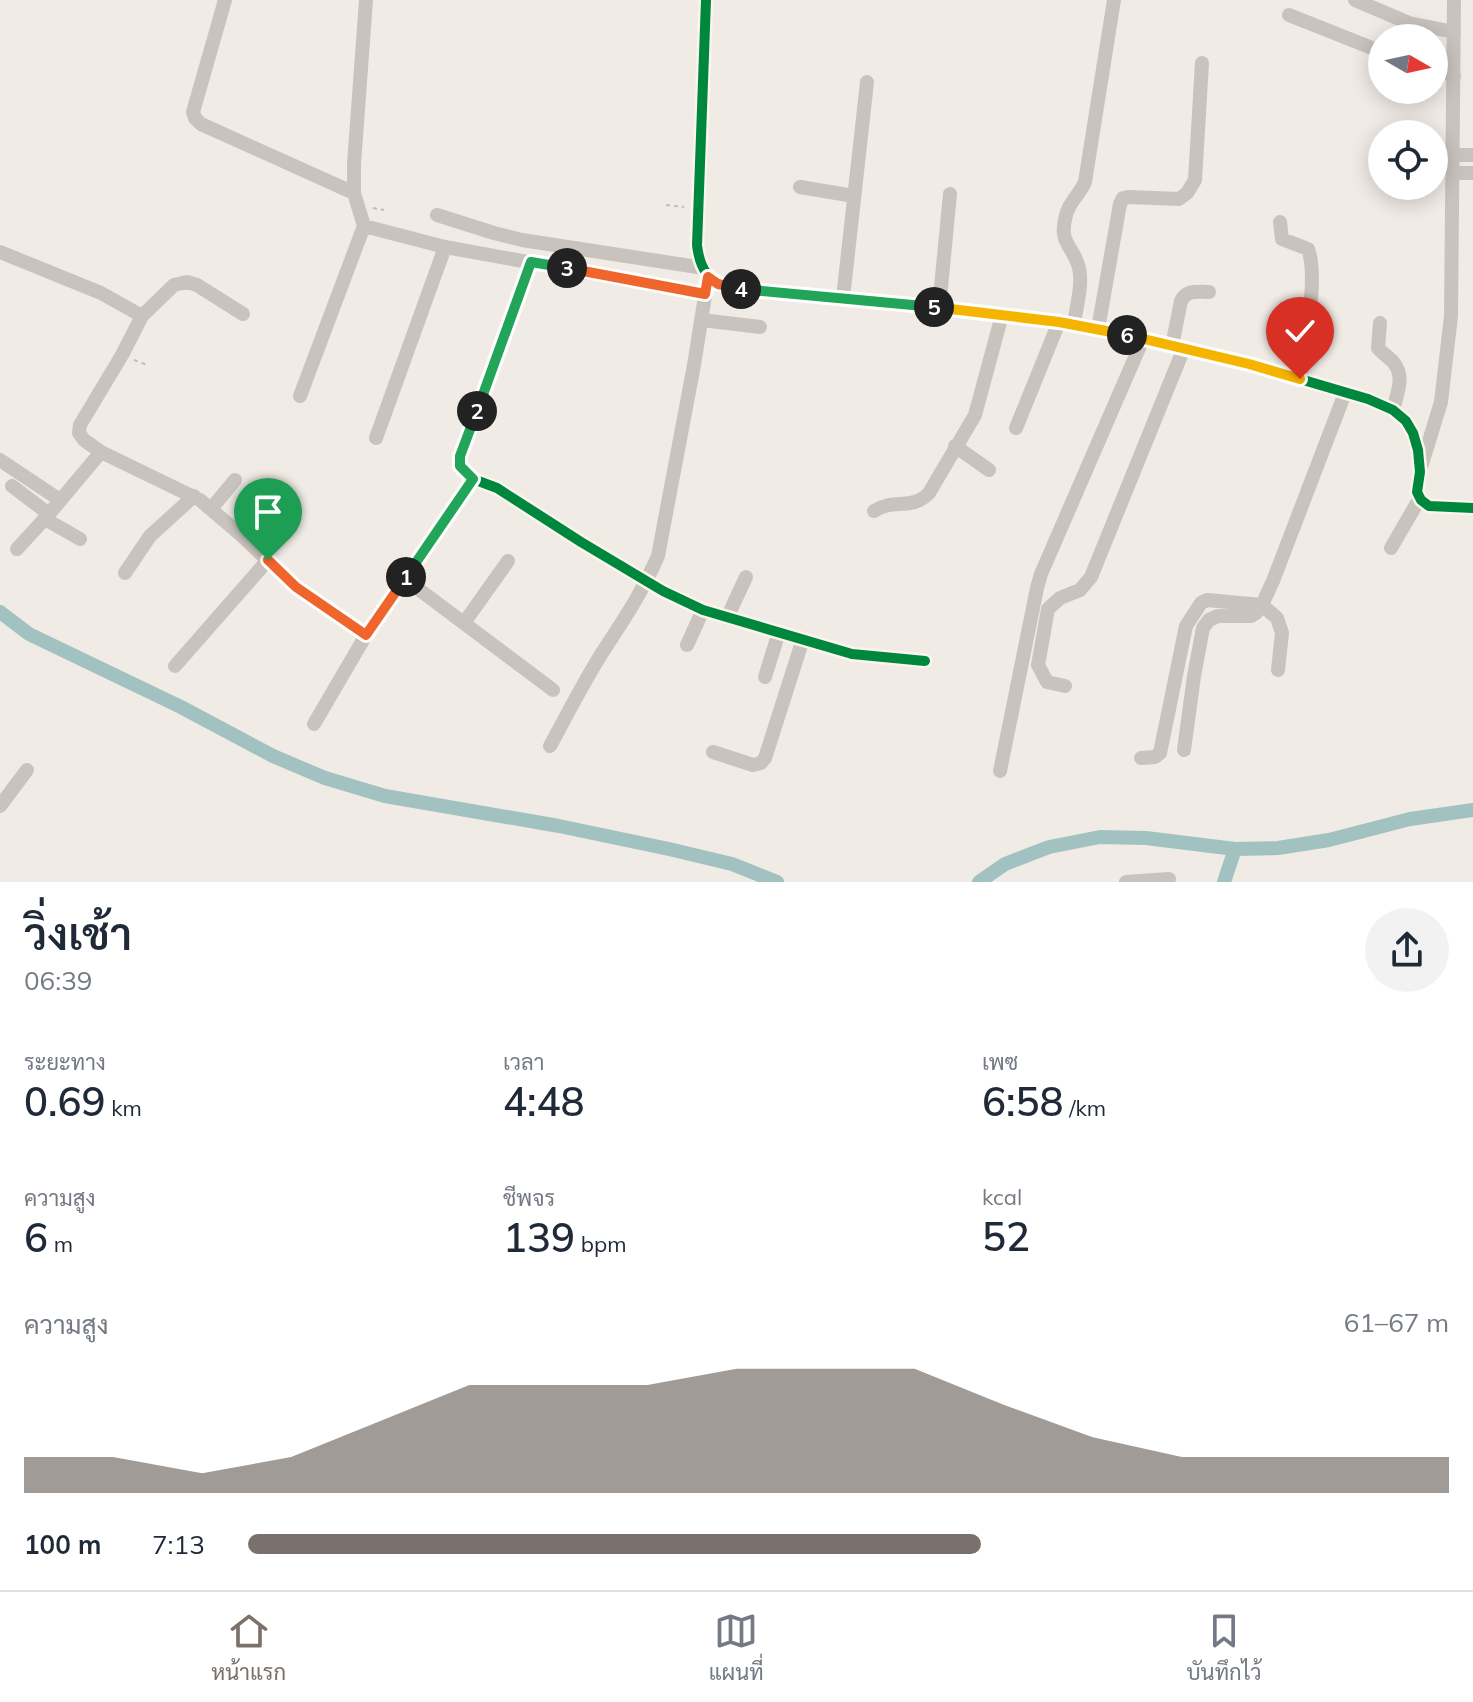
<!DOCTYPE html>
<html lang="th">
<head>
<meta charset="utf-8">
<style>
	body { margin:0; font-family:Mulish,Sarabun,sans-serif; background:#f2f2f3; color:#1f2937; height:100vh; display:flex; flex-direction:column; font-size:30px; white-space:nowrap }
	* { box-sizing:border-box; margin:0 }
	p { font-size:26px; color:#747a83 }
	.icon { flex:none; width:44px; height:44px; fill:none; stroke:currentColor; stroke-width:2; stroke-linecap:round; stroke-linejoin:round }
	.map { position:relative; height:882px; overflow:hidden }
	.sheet { display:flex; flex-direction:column; background:#fff; flex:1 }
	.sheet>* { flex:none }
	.needle { width:52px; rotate:99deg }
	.buttons { position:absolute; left:1368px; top:24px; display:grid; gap:16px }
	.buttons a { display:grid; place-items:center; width:80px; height:80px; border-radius:50%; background:#fff; box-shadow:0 4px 20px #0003; font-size:40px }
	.pin { position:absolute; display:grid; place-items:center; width:68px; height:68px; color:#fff; margin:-82px -34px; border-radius:50% 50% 50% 0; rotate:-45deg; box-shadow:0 0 8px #0007 }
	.pin .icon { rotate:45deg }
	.km { position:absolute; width:40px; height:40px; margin:-20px; border-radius:50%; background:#222; color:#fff; font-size:22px; line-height:40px; text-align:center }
	.round { display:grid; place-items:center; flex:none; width:84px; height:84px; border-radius:42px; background:#f2f2f3 }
	.head { display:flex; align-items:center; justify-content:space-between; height:136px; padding:0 24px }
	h1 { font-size:44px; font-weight:600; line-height:60px }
	.metrics { display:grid; grid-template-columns:repeat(3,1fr); gap:12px; height:136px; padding:8px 24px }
	.metrics div { display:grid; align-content:center }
	.metrics b { font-size:40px; font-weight:600 }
	.metrics small { font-size:22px; font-weight:400 }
	.metrics p { font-size:22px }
	.chart { height:224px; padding:16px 24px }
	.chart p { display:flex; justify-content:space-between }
	.chart svg { width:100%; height:144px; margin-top:8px; fill:#7a716c; opacity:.7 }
	ul { padding:0 24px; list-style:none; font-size:26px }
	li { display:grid; grid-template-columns:128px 96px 1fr; align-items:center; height:60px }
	li i { height:20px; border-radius:10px; background:#7a716c }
	.dock { display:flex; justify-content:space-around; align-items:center; height:112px; border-top:2px solid #e0e1e3; background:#fff; font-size:22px; color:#747a83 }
	.dock a { display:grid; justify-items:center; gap:4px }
	.dock .selected { color:#7a716c }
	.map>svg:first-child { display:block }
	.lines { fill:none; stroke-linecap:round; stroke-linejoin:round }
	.canal { stroke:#a1c2c1; stroke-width:14 }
	.path { stroke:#c2bbb6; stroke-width:2; stroke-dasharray:4 4; stroke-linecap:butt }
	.minor { stroke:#c9c3be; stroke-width:14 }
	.cycleway-casing { stroke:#fbf5ee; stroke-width:15 }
	.cycleway { stroke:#00873e; stroke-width:10 }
	.split-1-casing { stroke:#fff; stroke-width:16 }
	.split-2-casing { stroke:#fff; stroke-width:16 }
	.split-3-casing { stroke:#fff; stroke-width:16 }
	.split-4-casing { stroke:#fff; stroke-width:16 }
	.split-5-casing { stroke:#fff; stroke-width:16 }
	.split-6-casing { stroke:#fff; stroke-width:16 }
	.split-7-casing { stroke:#fff; stroke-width:16 }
	.split-1 { stroke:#f0652b; stroke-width:10 }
	.split-2 { stroke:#22a559; stroke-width:10 }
	.split-3 { stroke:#22a559; stroke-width:10 }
	.split-4 { stroke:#f0652b; stroke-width:10 }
	.split-5 { stroke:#22a559; stroke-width:10 }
	.split-6 { stroke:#f5b400; stroke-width:10 }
	.split-7 { stroke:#f5b400; stroke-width:10 }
</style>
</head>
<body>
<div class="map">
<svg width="1473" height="882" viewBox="0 0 1473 882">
	<rect width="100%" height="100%" fill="#f0ebe5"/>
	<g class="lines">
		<path class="canal" d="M0 612 29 634 181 707 273 756 325 778 385 796 559 826 669 849 732 864 777 882
			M979 882 1005 864 1049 847 1100 837 1146 838 1235 849 1278 848 1329 840 1410 819 1473 810
			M1224 882 1235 849"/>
		<path class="path" d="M666 205 684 207
			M373 208 384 210
			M134 360 147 365"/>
		<path class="minor" d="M225 0 193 112 195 118 201 124 354 193
			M706 0 697 245C700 270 708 281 732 288L933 307 1059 322 1112 331 1249 364 1368 399 1393 410 1406 421 1413 433 1418 450 1420 472 1417 492 1421 500 1429 506 1473 508
			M1355 0 1409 23 1454 32
			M1289 15 1382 52
			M1434 69 1454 76
			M1453 155H1473
			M1453 173H1473
			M800 187 854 196
			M437 215 494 233 522 240 704 268
			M1280 222 1282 239 1308 249C1319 278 1304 345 1300 379
			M364 226 445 247 705 294
			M0 252 101 293 142 316
			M531 262 460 456V466L473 479 497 488 581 542 663 591 703 610 852 654 925 661
			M843 298 867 82
			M939 308 950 194
			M243 314 197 285 187 282 174 285 142 316 122 355 80 425 79 433 84 440 101 452 200 500 241 535 296 587 366 635
			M702 320 760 327
			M1380 323 1378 348C1383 354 1389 357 1394 363 1405 377 1397 394 1393 410
			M1074 325C1076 307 1083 285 1079 268 1073 244 1058 245 1066 215 1069 202 1080 194 1085 182L1114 0
			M1098 329 1120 204 1123 198 1128 197 1179 199 1187 193 1195 180 1202 63
			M1172 346 1181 301C1187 289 1197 292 1209 292
			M300 396 364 226 354 193V164L366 0
			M1016 428 1059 322
			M376 438 445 247
			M955 446 989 470
			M0 460 60 500
			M1422 464 1441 402 1451 316 1454 0
			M12 486 49 514
			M211 509 235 480
			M874 511C893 498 912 511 929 493L975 415 1002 315
			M45 519 80 539
			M1391 548 1420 498
			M17 549 49 514 101 452
			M125 573 150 536 194 496
			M405 579 553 690
			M727 618 746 577
			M464 623 508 561
			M687 645 703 610
			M175 666 268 560
			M765 677 779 632
			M1065 686 1047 682 1038 665 1048 609 1060 598 1080 590 1091 577 1184 348
			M314 724 366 635 473 479
			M550 746C567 715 583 683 602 653 624 619 642 593 658 556L694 365 708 277
			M1184 750 1194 676 1203 628 1209 620 1218 616H1251L1256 613 1262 605 1277 618 1282 633 1278 670
			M713 752 753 765 761 763 765 758 803 639
			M1141 758 1155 757 1160 753 1186 626 1201 603 1207 600 1262 605 1273 581 1345 393
			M1000 771 1037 588 1041 574 1143 339
			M0 806 27 770
			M1126 882 1169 879"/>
		<defs>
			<path id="cycleway" d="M706 0 697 245C700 270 708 281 732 288L933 307 1059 322 1112 331 1249 364 1368 399 1393 410 1406 421 1413 433 1418 450 1420 472 1417 492 1421 500 1429 506 1473 508
				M531 262 460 456V466L473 479 497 488 581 542 663 591 703 610 852 654 925 661"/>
		</defs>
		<use href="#cycleway" class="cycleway-casing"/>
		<use href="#cycleway" class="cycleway"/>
	</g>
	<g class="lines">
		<defs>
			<path id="split-1" d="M268 560 296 587 366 635 406 577"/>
			<path id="split-2" d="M406 577 473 479 460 466V456L477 411"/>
			<path id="split-3" d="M477 411 531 262 567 268"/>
			<path id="split-4" d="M567 268 705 294 708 277 718 284 741 289"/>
			<path id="split-5" d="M741 289 934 307"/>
			<path id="split-6" d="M934 307 1059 322 1127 335"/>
			<path id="split-7" d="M1127 335 1249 364 1300 379"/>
		</defs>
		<use href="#split-1" class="split-1-casing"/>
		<use href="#split-2" class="split-2-casing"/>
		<use href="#split-3" class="split-3-casing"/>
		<use href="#split-4" class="split-4-casing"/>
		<use href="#split-5" class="split-5-casing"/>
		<use href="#split-6" class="split-6-casing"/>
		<use href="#split-7" class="split-7-casing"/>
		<use href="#split-1" class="split-1"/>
		<use href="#split-2" class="split-2"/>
		<use href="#split-3" class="split-3"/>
		<use href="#split-4" class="split-4"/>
		<use href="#split-5" class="split-5"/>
		<use href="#split-6" class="split-6"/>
		<use href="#split-7" class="split-7"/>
	</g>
</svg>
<div class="buttons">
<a><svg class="needle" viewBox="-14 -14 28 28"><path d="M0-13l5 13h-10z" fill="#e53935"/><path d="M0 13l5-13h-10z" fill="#747a83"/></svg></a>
<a><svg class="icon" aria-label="locate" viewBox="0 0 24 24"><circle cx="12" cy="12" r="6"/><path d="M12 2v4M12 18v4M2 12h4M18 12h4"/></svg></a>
</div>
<div class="pin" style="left:268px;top:560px;background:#1e9e55"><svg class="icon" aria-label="arrive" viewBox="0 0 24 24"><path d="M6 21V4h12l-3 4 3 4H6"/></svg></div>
<div class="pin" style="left:1300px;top:379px;background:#d93025"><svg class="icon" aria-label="check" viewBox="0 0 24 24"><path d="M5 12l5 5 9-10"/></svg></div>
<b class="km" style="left:406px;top:577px">1</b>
<b class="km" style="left:477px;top:411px">2</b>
<b class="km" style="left:567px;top:268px">3</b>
<b class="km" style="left:741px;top:289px">4</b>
<b class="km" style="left:934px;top:307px">5</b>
<b class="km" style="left:1127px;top:335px">6</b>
</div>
<section class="sheet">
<div class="head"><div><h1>วิ่งเช้า</h1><p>06:39</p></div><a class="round"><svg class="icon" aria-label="share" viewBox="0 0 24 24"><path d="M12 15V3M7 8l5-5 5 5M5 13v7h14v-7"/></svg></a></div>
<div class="metrics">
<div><p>ระยะทาง</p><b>0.69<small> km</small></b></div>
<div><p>เวลา</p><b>4:48</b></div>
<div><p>เพซ</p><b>6:58<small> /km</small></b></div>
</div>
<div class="metrics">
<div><p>ความสูง</p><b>6<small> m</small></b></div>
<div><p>ชีพจร</p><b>139<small> bpm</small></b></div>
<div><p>kcal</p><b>52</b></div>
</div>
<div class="chart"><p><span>ความสูง</span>61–67 m</p>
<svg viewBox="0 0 160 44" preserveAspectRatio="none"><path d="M0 44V33L10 33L20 38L30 33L40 22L50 11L60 11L70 11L80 6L90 6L100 6L110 17L120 27L130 33L140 33L150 33L160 33V44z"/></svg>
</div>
<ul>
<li><b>100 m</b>7:13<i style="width:61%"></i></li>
</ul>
</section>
<nav class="dock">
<a class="selected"><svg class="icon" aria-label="home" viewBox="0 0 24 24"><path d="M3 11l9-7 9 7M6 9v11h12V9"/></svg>หน้าแรก</a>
<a><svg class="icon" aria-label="map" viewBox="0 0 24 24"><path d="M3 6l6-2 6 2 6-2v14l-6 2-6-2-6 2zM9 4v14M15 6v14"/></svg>แผนที่</a>
<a><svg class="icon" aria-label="saved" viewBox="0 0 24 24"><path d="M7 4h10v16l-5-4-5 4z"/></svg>บันทึกไว้</a>
</nav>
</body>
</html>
